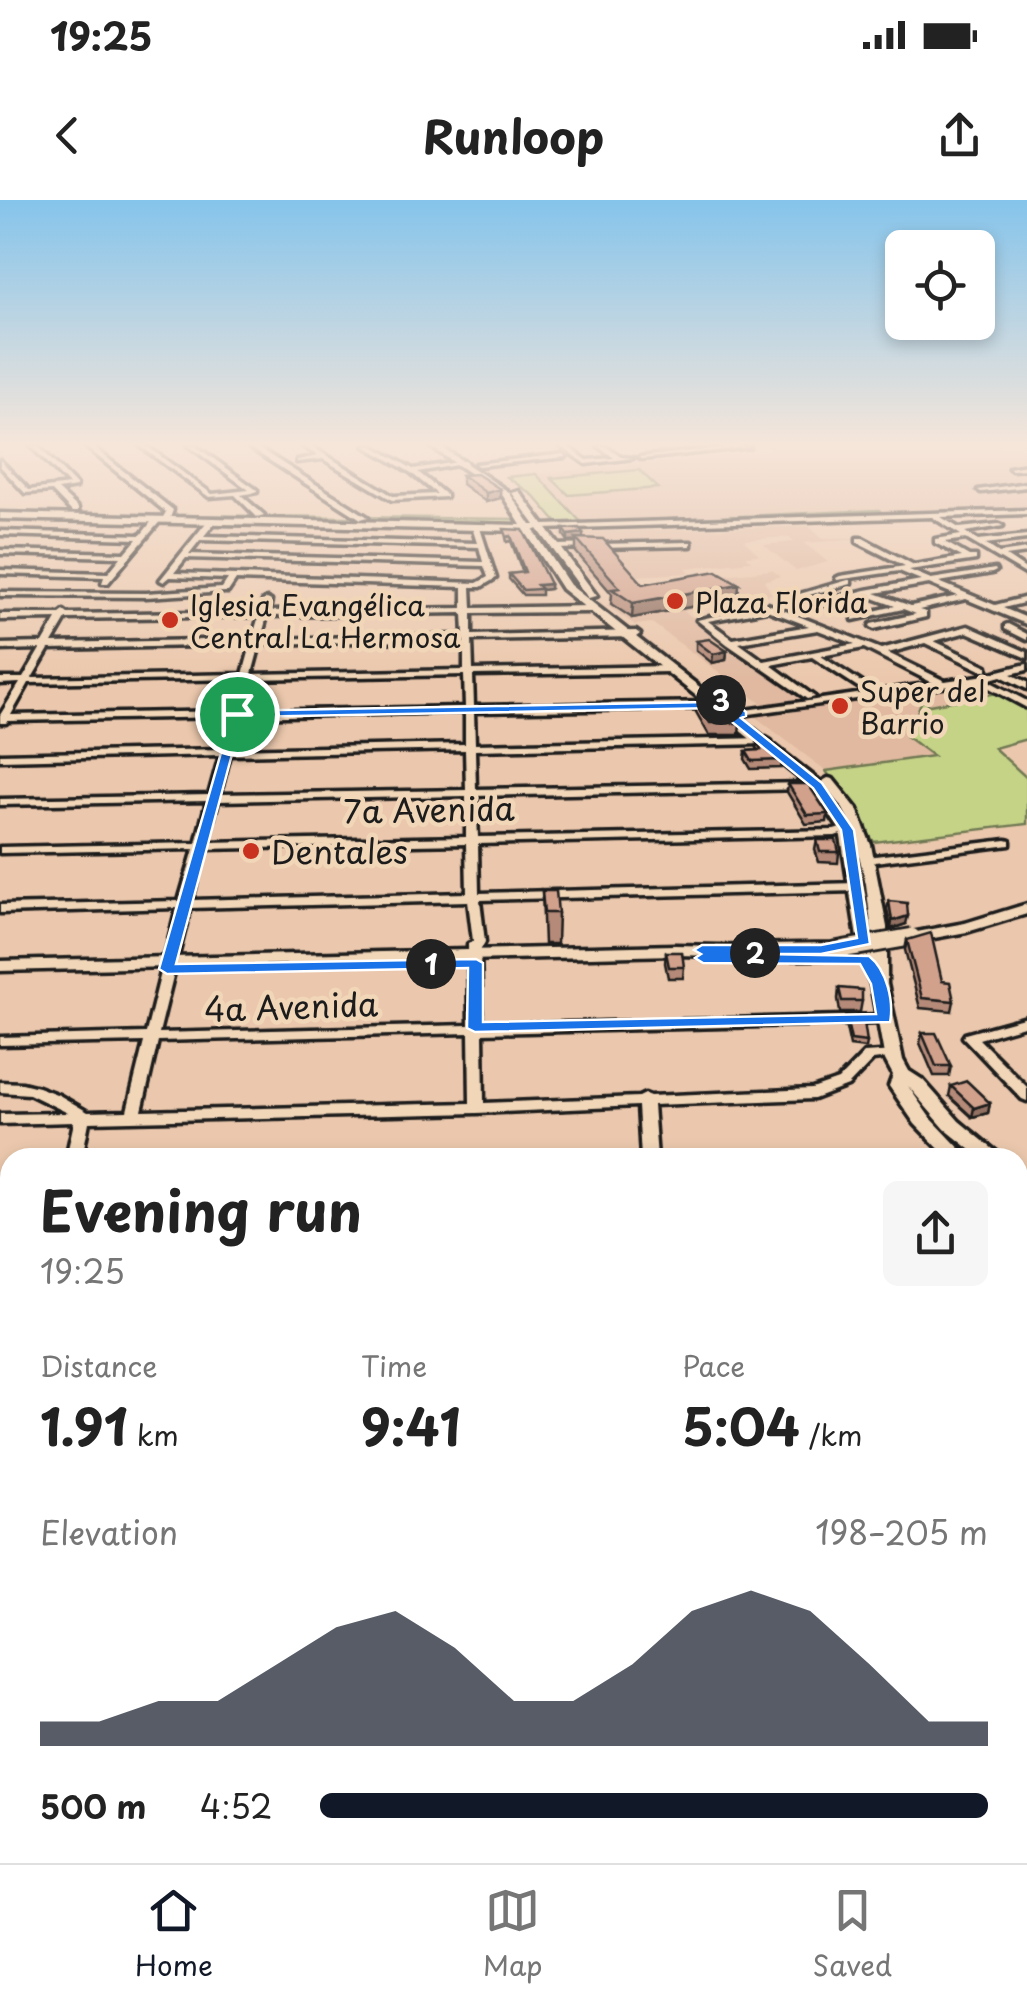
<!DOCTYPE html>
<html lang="en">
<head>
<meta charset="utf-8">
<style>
	body { margin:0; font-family:"Playpen Sans",sans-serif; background:#f6f6f6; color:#222; height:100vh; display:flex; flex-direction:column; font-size:38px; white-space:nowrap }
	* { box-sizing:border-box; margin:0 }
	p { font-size:32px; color:#767676 }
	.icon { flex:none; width:55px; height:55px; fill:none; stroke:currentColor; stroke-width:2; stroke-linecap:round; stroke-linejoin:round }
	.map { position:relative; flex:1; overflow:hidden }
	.drawer { position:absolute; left:0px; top:948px; width:1028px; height:718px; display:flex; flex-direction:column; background:#fff; border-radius:30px 30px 0 0; box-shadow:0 5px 15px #0003 }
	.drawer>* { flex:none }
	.tools { position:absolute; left:885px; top:30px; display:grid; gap:20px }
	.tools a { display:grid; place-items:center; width:110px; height:110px; border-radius:15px; background:#fff; box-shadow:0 5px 15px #0003; font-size:50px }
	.pin { position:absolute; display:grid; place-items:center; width:85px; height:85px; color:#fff; margin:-42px; border:5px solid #fff; border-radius:50%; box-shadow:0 2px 10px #0007 }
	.km { position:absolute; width:50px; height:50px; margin:-25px; border-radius:50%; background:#222; color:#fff; font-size:28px; line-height:50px; text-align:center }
	.round { display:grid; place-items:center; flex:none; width:105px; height:105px; border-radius:15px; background:#f6f6f6 }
	.head { display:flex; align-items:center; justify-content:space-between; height:170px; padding:0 40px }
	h1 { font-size:55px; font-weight:700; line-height:75px }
	.stats { display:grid; grid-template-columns:repeat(3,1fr); gap:15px; height:170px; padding:10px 40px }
	.stats div { display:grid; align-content:center }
	.stats b { font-size:50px; font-weight:700 }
	.stats small { font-size:28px; font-weight:400 }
	.stats p { font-size:28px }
	.chart { height:280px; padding:20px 40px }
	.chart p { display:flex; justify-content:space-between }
	.chart svg { width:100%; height:180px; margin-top:10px; fill:#111827; opacity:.7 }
	ul { padding:0 40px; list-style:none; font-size:32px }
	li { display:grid; grid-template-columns:160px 120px 1fr; align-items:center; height:75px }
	li i { height:25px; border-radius:12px; background:#111827 }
	.status { display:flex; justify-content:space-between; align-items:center; height:70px; padding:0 50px; background:#fff; direction:ltr }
	.status svg { height:28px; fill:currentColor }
	header { display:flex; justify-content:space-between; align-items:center; height:130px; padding:0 40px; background:#fff; font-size:45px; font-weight:700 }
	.dock { display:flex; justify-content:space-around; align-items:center; height:140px; border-top:2px solid #e0e0e0; background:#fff; font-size:28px; color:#767676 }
	.dock a { display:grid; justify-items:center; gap:5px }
	.dock .current { color:#111827 }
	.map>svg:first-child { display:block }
	.built { fill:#e0b9a0 }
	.green { fill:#c5d387; stroke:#707852; stroke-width:2.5 }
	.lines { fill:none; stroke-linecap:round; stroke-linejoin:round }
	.minor-casing { stroke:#1c1c1c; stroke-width:7 }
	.major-casing { stroke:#1c1c1c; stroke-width:7 }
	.minor { fill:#f1d6b8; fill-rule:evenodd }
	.major { fill:#f1d6b8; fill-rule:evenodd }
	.major-bridge-casing { stroke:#1c1c1c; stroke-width:22; stroke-linecap:butt }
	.major-bridge { stroke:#f1d6b8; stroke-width:16 }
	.wall { fill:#b58a78; stroke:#1c1c1c; stroke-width:2.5 }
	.shaded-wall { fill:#937162; stroke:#1c1c1c; stroke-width:2.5 }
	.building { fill:#d2a18c; stroke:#1c1c1c; stroke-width:2.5 }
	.route { fill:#1a73e8; stroke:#fff; stroke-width:2.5; fill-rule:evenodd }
	.poi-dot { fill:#c8321e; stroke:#f1d6b8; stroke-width:4 }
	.labels { text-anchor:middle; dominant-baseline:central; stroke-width:9; stroke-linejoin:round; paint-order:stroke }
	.far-poi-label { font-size:28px; fill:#1c1c1c; stroke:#f1d6b8; text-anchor:start }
	.street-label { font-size:32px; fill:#1c1c1c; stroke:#f1d6b8 }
	.poi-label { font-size:32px; fill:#1c1c1c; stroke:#f1d6b8; text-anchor:start }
</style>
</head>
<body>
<div class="status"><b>19:25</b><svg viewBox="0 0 49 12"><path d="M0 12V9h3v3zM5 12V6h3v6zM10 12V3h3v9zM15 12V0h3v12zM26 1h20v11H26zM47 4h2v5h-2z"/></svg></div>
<header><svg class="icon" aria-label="back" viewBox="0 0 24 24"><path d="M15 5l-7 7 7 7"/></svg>Runloop<svg class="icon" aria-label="share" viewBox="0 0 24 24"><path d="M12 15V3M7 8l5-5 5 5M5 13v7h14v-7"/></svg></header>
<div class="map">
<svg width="1027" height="1663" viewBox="0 0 1027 1663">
	<rect width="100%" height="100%" fill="#ebc8ad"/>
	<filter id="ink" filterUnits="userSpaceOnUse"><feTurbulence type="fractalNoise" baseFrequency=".01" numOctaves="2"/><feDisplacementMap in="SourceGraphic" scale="20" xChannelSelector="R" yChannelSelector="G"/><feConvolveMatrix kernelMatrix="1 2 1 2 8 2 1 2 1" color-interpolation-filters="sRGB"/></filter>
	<g filter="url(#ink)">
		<path class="built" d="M763 246H1027V307L581 323 536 274 770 251Z
			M809 326 822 338H871L804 343 828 362 796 371 764 345 794 342 788 337 744 340 759 355 746 356 751 361 686 368 691 373 589 378 559 333Z
			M772 370 780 376 764 381 772 394 684 411 805 500 766 507 652 423 635 425 606 405 712 386 702 377Z
			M983 479 1003 492 930 505 923 500 934 556 826 571 757 518 758 515Z
			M1018 1259 1027 1262V1663H860L855 1655H1018Z"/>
		<path class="green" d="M639 270 658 288 569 295 551 278Z
			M536 274 582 323 879 310 883 314 559 325 534 296 507 277Z
			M181 315 516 319 522 326 178 318Z
			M1003 492 1027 507V539L994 548 1027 578V624L874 642 826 571 933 556 907 537 922 500 930 505Z
			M0 1053H10V1205L0 1208Z
			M1018 1075 1027 1076V1262L1018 1259Z"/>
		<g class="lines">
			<defs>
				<path id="minor" d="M31 246H38L76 285V287L58 290 78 308V312H72L52 291 25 293 0 266V260L29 290 69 285Z
					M85 246H92L173 310 169 321 162 319 166 312Z
					M140 246H147L212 294 249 290 189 246H196L257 290V292L241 295 264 315 257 317 235 295 209 297Z
					M247 246H255L368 317 361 319Z
					M303 246H311L393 296 437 294 410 272 365 246H373L413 269 464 261 467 263 418 272 446 295V297L392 300 323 259 297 262V260L318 256Z
					M560 246H567L587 260 614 258 598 246H605L621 257 633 258 586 264Z
					M736 246 750 247 642 259 639 257Z
					M564 254 566 257 478 266 475 264Z
					M1027 265V269L1012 270 1009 268Z
					M1027 283V287L981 292 978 290Z
					M1027 310V314L941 317 959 328 999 324 1003 326 965 332 978 340 1027 335V339L985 344 999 353 1027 349V353L1006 356 1027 370V375L966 339 945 342 969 356H976V360L909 370 931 379 995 369 996 371 992 373 939 382 995 405 1027 397V402L1003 408 1027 418 1026 424 966 399 919 410 926 412V417L874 429 870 426 871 424 916 414 903 409 853 420V416L895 406 865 395 810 408V404L866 390 921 380 899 371 837 380 836 378 840 376 905 366 857 342V338H863L914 365 962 357 935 343V339L961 335 932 317 543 329 539 327 543 325ZM929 384 958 396 911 406 875 393Z
					M155 317 162 319 108 383H102L104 377 0 374V370L108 373 121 357 0 354V350L125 353 137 339 0 335V331L141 335Z
					M209 319 216 321 204 336 477 343 472 327 479 325 496 378 481 387H471L472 408 591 406 595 409 591 412 472 413V435L636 431 640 434 636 437 472 440 473 470 669 466 674 469 669 472 473 475 474 506 712 502 717 505 712 508 474 512 475 544 766 538 771 541 766 544 475 550 476 589 807 583 812 586 807 589 476 596 478 637 834 630 858 623 864 626 835 636 478 644 479 693 858 683 864 687 858 691 480 700 485 742 480 751 482 825 884 815 891 819 884 823 483 833 484 903 639 897 645 894 650 896 812 889 838 880 864 853 896 851 898 854 896 857 873 860 848 886 814 899 653 905 657 958H641L638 906 477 913 89 922 82 958H66L74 922 0 924V914L68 913 29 894 0 892V882L22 883 38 887 59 895 88 912 127 911 144 842 0 845V837L146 833 177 708 0 713V705L179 701 194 649 0 653V647L196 643 207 601 0 605V599L209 595 220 555 0 560V554L222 549 231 517 8 521 6 523H0V515L20 483 0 484V478H23L40 449 0 450V444L43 443 57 419 0 420V414H60L64 411 68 414 260 411 263 401 267 399 271 401 269 411 463 408V387L236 380 228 392H225L146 397 0 396V392L146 393 222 388 228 379 170 377 164 382 160 380ZM200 340 479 347 483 362 189 354ZM186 358 484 366 488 377 477 383 174 373ZM463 413 464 435 261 439 267 416ZM259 416 252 439 52 443 66 419ZM464 440V470L252 474 260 444ZM251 445 243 474 32 478 49 449ZM464 475 465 507 242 511 250 479ZM241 479 232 511 11 515 29 483ZM465 512V544L232 549 240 517ZM465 550 466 590 220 594 230 555ZM466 596V637L207 642 218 601ZM466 644 467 693 192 700 205 649ZM468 701 473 741 468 744 469 825 159 833 190 708ZM469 833 470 903 142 911 158 841Z
					M688 342H691V346L554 349 550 347 554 345Z
					M848 380H851V384L793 399 789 397Z
					M768 404 881 449 968 426 1027 452V458L967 432 934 441 987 466V470H981L925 443 888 453 945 481 979 476 1027 464V470L1011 474 1027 482V489L1001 476 987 480 1027 501V508L978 482 728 517V513L731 512 933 483 864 448 821 456 867 486V490L864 491 812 457 771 465 815 497 807 499 727 444 697 420ZM767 410 809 426 733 439 708 421ZM818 430 855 444 764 461 739 443Z
					M1008 424 1027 434V440L1005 429V425Z
					M1006 640 1010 641V645L867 663 861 660 867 657Z
					M1027 817V825L979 839 1027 887V901L1022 899 963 837 965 834Z
					M953 946 958 947 961 951C953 961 939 958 928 958L930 954Z
					M10 1205V1221L0 1224V1208Z
					M10 1424V1444L0 1448V1428Z
					M10 1570V1594L0 1598V1574Z
					M178 1655H216L213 1663H175Z
					M541 1655H567L570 1663H544Z
					M752 1655H786L783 1663H749Z"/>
				<path id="major" d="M430 246H440L509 292 531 325H535L512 293 519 291 597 396 588 398 538 329 534 331 570 385 821 582 828 578 833 579 857 609 871 645 887 727V784L903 860 909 871 923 880 959 921 1004 958H981L945 929 908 886 929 916 969 958H948L915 924 889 886 893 875 885 860 871 784 860 757 840 630 812 588 562 389 525 331 0 319V313L521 325 503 296ZM825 587 841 605 851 625ZM856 643 866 684 872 732Z
					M1027 704V714L967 732 912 742 904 737 906 734 965 723Z
					M675 745 767 747 775 752 767 757 675 755 0 771V761Z
					M1018 972 1027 976V995L1018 990Z
					M1018 1006 1027 1010V1029L1018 1025Z"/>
			</defs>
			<use href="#minor" class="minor-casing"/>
			<use href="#major" class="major-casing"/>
			<use href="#minor" class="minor"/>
			<use href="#major" class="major"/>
			<defs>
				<path id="major-bridge" d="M767 752 832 751 912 737"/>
			</defs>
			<use href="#major-bridge" class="major-bridge-casing"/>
			<use href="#major-bridge" class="major-bridge"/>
		</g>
		<path class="wall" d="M462 275 500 289V298L486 302 462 284Z
			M504 329 550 384V389L541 390V395H523L509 379V374L523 373 511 341 507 342Z
			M564 329 583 339 643 384H739L738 398 632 418 611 404 612 394 576 352V340L568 341 564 335Z
			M696 441 727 451 726 460 712 463 696 450Z
			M697 500 740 523 739 535H709L696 512Z
			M757 540 782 560 781 568 751 569 745 559 746 551 757 550Z
			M788 584 828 614 827 622 806 624 787 592Z
			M817 640 839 652 838 663 819 662 815 650Z
			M542 691 558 713 557 744H544Z
			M889 701 906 724 891 729 887 709Z
			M907 740 942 781 954 801 952 811 920 808 905 750Z
			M666 752 684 767 683 778H668L665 763Z
			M839 788 862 801 860 812H840L838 799Z
			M847 822 867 842 866 848 850 846 846 828Z
			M922 833 951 866 949 876H934L920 843Z
			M951 886 990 903 988 913 972 917 949 896Z"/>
		<path class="shaded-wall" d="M500 289V298L486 302V293Z
			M583 333V340L568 341V335Z
			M550 384V389L541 390 537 385Z
			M739 384 738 398 632 418 633 403Z
			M727 451 726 460 712 463 713 454Z
			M908 716 906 724 891 729 892 721Z
			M990 903 988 913 972 917 974 908Z"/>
		<path class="building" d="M477 274 500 289 486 293 462 275Z
			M579 328 583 333 568 335 564 329Z
			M504 329 523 330 550 384 537 385 541 389 523 390 509 374 525 372 511 336 507 337Z
			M576 338 603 339 643 384 717 371 739 384 633 403 612 389 620 388Z
			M709 439 727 451 713 454 696 441Z
			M697 500H711L740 523H710Z
			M757 540 782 560 752 561 746 551 761 550Z
			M788 584H808L828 614 807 615Z
			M817 640H836L839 652H820Z
			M542 691H556L558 713H544Z
			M889 701 907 703 908 716 892 721Z
			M931 733 942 781 950 782 954 801 922 798 907 740Z
			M666 752H682L684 767H669Z
			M839 788 862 790V801H842Z
			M847 822H864L867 842 851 840Z
			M922 833H936L951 866H936Z
			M967 881 990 903 974 908 951 886Z"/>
	</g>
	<linearGradient id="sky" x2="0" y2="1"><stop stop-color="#85c4eb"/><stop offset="0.51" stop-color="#f6e6da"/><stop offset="1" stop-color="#f6e6da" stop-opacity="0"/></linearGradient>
	<rect width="1027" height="479" fill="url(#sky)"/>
	<path class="route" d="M705 492 731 499 746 512V516L741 518 822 583 854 630 870 744 821 754H766L869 756C887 770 894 802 890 822L475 832 467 828 468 768 167 774 159 769 233 511 706 502 700 496ZM723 505 732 512 727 513V518L813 588 841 630 857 738 821 745H702L694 750 701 754 695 758 703 763 860 764 871 784 876 814 483 822V763L476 759 176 764 242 517 718 508Z"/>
	<g class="poi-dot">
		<circle cx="675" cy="401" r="10"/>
		<circle cx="170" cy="420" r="10"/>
		<circle cx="840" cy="506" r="10"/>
		<circle cx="251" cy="651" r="10"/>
	</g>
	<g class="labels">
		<g class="far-poi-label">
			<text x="695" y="401">Plaza Florida</text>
			<text x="190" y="404">Iglesia Evangélica<tspan x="190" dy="32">Central La Hermosa</tspan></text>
			<text x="860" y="490">Super del<tspan x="860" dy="32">Barrio</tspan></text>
		</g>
		<g class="street-label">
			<text transform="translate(429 609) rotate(-1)">7a Avenida</text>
			<text transform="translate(291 806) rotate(-2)">4a Avenida</text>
		</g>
		<g class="poi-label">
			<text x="271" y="651">Dentales</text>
		</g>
	</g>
</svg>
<div class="tools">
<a><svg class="icon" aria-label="locate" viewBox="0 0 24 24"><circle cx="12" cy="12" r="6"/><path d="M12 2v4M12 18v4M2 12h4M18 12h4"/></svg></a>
</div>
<div class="pin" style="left:237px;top:514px;background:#1e9e55"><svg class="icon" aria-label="arrive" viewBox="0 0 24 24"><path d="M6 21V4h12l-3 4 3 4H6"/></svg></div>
<b class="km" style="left:431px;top:764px">1</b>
<b class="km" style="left:755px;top:753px">2</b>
<b class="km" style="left:721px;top:500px">3</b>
<section class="drawer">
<div class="head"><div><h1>Evening run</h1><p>19:25</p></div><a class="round"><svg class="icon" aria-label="share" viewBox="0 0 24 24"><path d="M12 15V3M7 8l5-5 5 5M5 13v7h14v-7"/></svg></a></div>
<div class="stats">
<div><p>Distance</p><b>1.91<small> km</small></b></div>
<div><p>Time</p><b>9:41</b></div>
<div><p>Pace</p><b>5:04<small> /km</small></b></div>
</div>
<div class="chart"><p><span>Elevation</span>198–205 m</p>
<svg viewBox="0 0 160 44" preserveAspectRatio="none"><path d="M0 44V38L10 38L20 33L30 33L40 24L50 15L60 11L70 20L80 33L90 33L100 24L110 11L120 6L130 11L140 24L150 38L160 38V44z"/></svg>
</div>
<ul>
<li><b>500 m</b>4:52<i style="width:100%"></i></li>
</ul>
</section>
</div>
<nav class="dock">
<a class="current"><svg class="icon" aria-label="home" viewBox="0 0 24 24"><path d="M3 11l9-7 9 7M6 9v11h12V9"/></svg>Home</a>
<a><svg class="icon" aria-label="map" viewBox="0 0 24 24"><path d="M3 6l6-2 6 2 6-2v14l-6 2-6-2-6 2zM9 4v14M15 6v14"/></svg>Map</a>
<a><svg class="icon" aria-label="saved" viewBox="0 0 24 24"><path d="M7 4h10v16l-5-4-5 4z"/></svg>Saved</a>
</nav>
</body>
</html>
